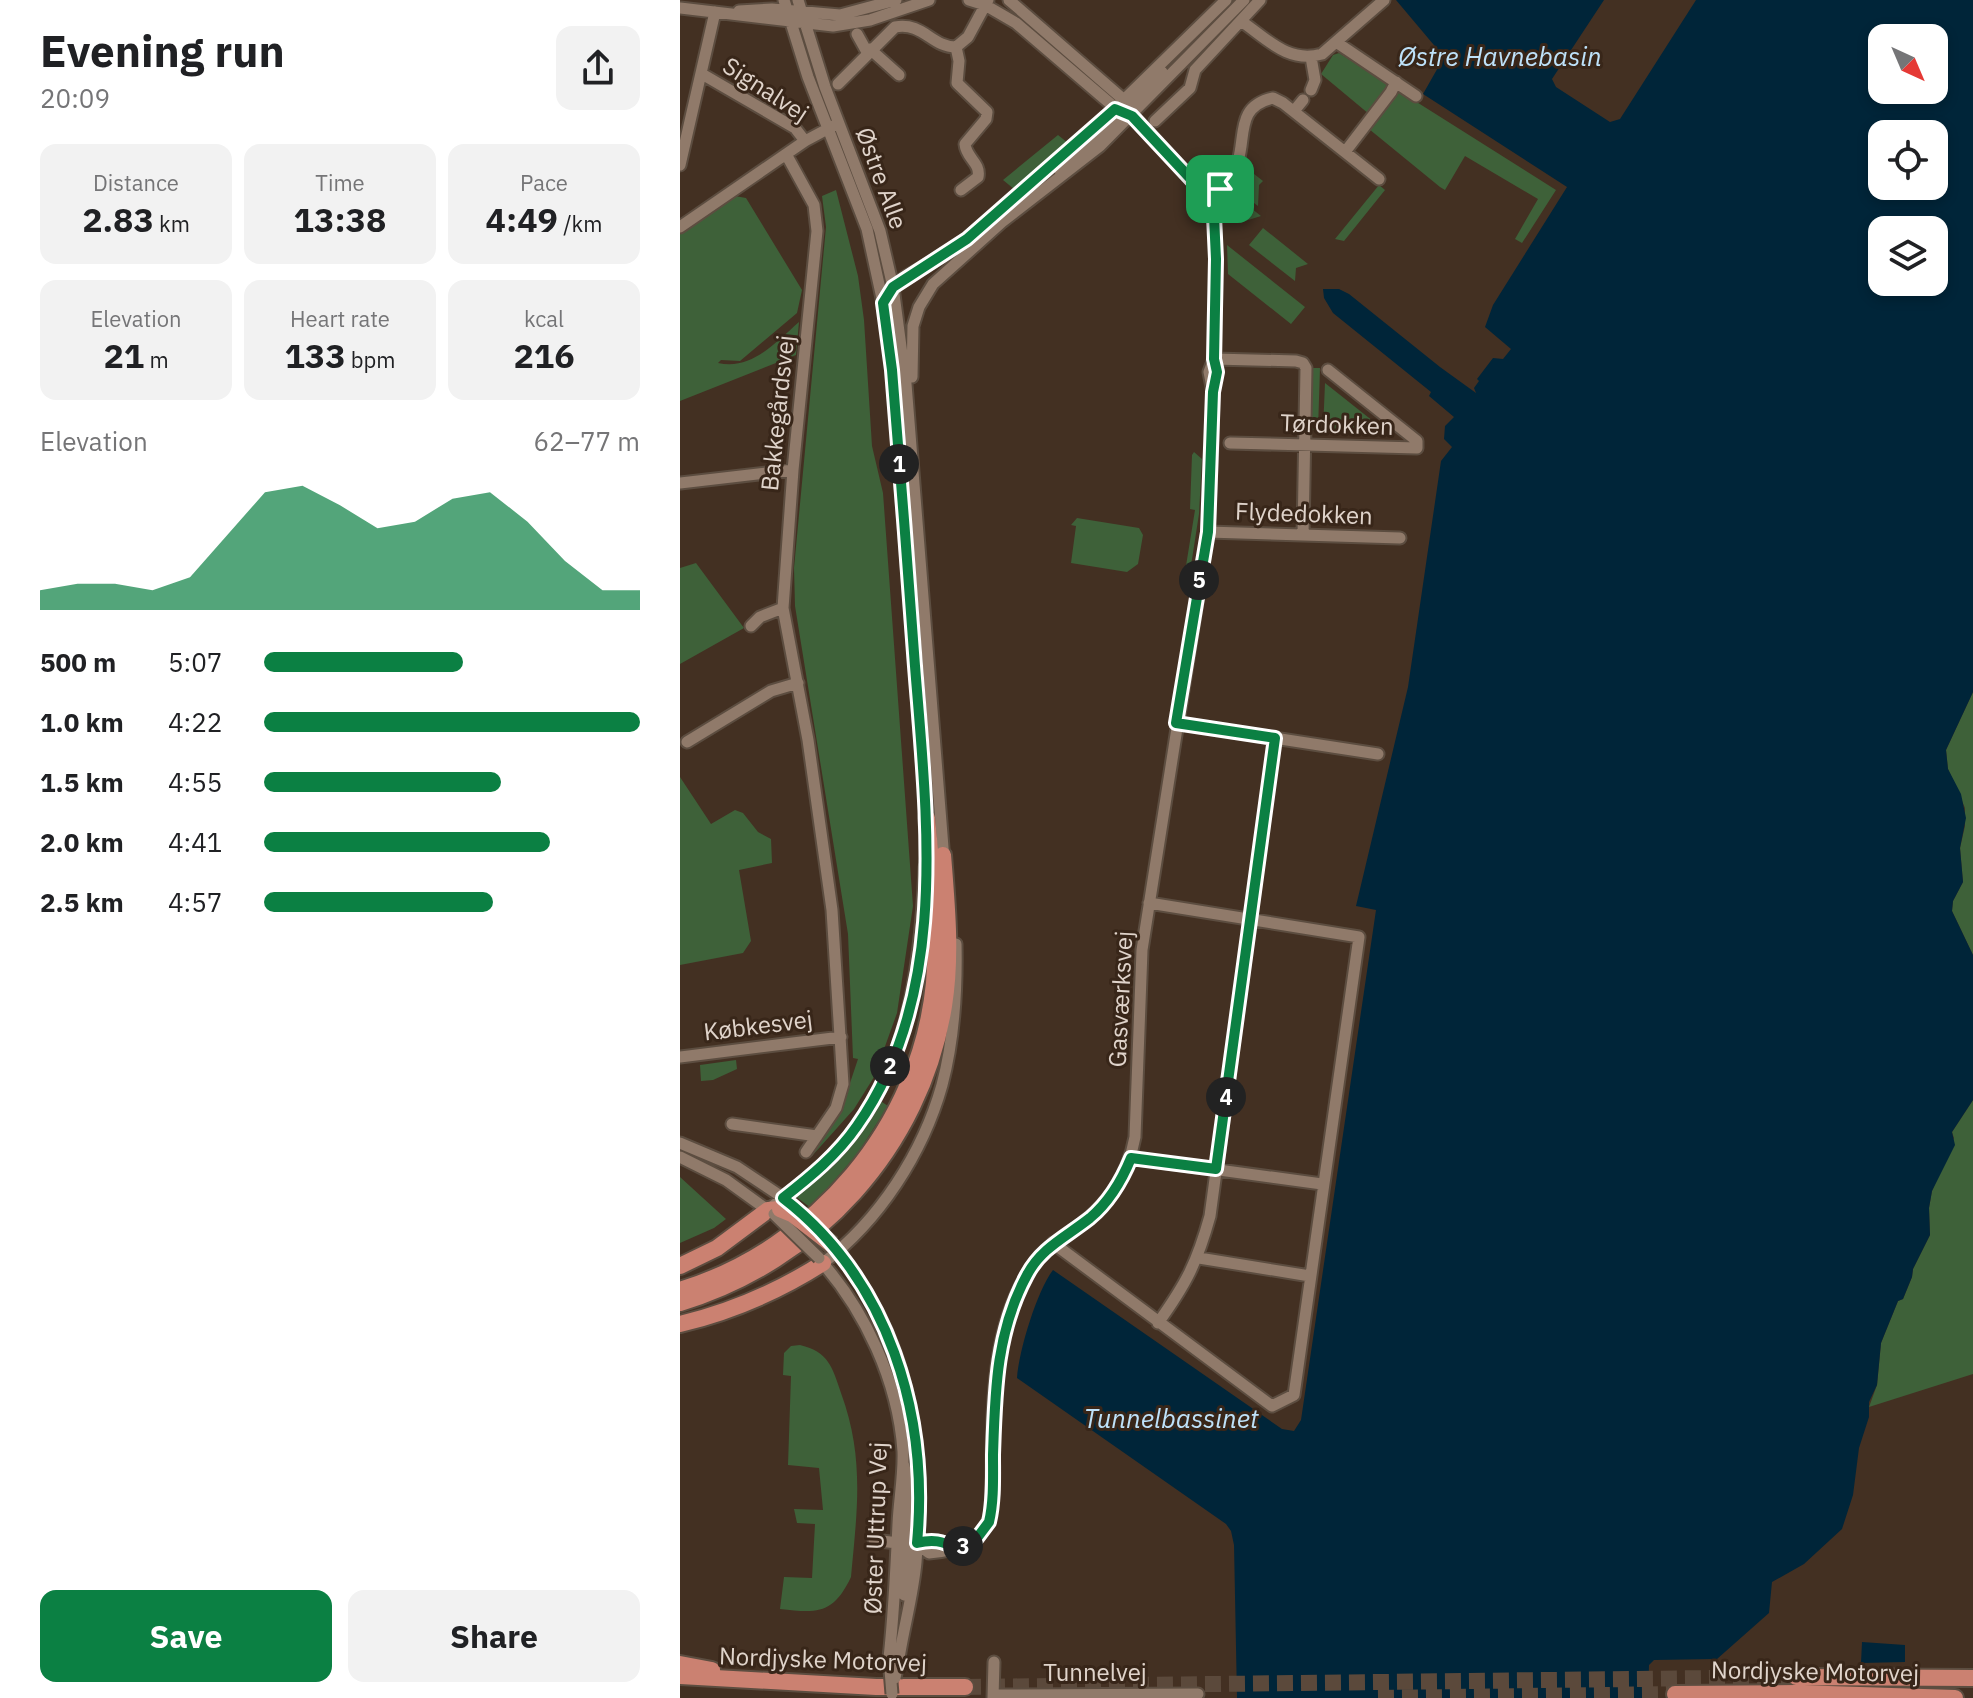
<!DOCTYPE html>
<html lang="en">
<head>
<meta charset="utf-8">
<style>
	body { margin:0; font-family:"IBM Plex Sans",sans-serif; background:#f2f2f2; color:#202124; height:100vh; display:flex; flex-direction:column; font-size:30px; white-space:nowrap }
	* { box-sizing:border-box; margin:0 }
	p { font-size:26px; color:#757577 }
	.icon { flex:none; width:44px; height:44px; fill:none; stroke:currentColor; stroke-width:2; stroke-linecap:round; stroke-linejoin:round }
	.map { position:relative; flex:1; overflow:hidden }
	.details { display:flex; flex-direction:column; background:#fff; width:680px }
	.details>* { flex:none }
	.needle { width:52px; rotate:136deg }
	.fabs { position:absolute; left:1188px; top:24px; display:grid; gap:16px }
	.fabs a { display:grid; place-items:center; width:80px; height:80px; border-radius:16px; background:#fff; box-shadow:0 4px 12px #0003; font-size:40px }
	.pin { position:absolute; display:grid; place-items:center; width:68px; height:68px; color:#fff; margin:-34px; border-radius:16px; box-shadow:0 4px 12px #0006 }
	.km { position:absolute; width:40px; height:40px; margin:-20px; border-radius:50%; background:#222; color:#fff; font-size:22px; line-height:40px; text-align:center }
	.round { display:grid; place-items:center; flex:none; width:84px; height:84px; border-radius:16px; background:#f2f2f2 }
	.headline { display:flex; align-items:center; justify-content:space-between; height:136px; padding:0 40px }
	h1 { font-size:44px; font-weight:800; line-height:60px }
	.figures { display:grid; grid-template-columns:repeat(3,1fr); gap:12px; height:136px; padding:8px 40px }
	.figures div { display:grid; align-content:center; border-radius:16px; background:#f2f2f2; text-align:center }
	.figures b { font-size:34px; font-weight:800 }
	.figures small { font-size:22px; font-weight:400 }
	.figures p { font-size:22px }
	.chart { height:224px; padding:16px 40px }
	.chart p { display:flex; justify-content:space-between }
	.chart svg { width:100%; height:144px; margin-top:8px; fill:#0b8043; opacity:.7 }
	.cta { display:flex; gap:16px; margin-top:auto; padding:16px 40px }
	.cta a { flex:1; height:92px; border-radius:16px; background:#0b8043; color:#fff; font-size:32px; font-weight:800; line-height:92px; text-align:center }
	.cta a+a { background:#f2f2f2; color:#202124 }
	ul { padding:0 40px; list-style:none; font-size:26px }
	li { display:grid; grid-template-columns:128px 96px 1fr; align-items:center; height:60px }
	li i { height:20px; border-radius:10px; background:#0b8043 }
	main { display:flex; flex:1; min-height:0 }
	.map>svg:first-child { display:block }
	.green { fill:#3e6139 }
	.water { fill:#002539; fill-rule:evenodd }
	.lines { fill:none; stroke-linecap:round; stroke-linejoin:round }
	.highway-tunnel { stroke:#5b493b; stroke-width:16; stroke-dasharray:16 8; stroke-linecap:butt }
	.minor-casing { stroke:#5c4d40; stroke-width:15 }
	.highway-casing { stroke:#5c4d40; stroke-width:20 }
	.minor { stroke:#907a6a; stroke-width:11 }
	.highway { stroke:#cb8171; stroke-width:16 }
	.minor-bridge-casing { stroke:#5c4d40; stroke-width:15; stroke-linecap:butt }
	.highway-bridge-casing { stroke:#5c4d40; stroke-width:20; stroke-linecap:butt }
	.minor-bridge { stroke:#907a6a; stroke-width:11 }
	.highway-bridge { stroke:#cb8171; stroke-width:16 }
	.route-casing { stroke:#fff; stroke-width:16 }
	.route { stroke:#0b8043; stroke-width:10 }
	.labels { text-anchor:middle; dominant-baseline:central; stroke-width:6; stroke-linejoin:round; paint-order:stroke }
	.street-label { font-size:24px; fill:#e0d4cb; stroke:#382619 }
	.water-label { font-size:26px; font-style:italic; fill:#bee2fa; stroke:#382619 }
</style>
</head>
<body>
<main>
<section class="details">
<div class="headline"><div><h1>Evening run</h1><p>20:09</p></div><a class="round"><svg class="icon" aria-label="share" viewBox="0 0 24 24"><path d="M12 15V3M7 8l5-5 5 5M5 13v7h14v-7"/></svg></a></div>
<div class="figures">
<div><p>Distance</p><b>2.83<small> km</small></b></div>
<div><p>Time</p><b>13:38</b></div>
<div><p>Pace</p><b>4:49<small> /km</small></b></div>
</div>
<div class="figures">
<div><p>Elevation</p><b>21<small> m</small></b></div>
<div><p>Heart rate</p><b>133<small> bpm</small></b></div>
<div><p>kcal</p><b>216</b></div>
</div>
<div class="chart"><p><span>Elevation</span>62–77 m</p>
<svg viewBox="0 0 160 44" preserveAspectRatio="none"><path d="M0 44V38L10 36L20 36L30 38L40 34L50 21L60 8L70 6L80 12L90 19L100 17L110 10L120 8L130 17L140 29L150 38L160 38V44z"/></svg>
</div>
<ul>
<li><b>500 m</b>5:07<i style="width:53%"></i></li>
<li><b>1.0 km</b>4:22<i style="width:100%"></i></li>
<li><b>1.5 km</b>4:55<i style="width:63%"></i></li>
<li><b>2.0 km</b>4:41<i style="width:76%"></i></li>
<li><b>2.5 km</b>4:57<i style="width:61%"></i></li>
</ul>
<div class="cta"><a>Save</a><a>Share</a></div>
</section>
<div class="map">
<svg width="1293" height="1698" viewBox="0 0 1293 1698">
	<rect width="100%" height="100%" fill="#433022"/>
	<path class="green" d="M659 53 876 190 842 243 835 239 858 199 785 156 765 190 760 187 689 129 695 119 641 74 653 55Z
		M378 135 388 143 334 189 323 180Z
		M564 162 573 165 569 170 583 181 579 185 578 206 553 187V181Z
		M699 185 705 190 664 241 655 239Z
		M156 190 178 276 184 320 192 446 203 493 233 906 217 1013 194 1077 174 1109 132 1156 130 1153 164 1101 178 1059 173 1058 168 934 115 606 114 568 146 227 142 196Z
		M55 196 66 198 122 290 117 313 60 361 41 360 38 363C71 371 96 342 119 322L116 355 0 401V234Z
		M557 197 581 216 565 221 555 213Z
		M583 228 628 264 616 268 615 281 569 245Z
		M547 245 625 307 611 324 548 274Z
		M631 368H640L638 430H630Z
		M645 383 708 433 643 431Z
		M514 452 522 459 519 514 510 572H505L515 510 510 509 512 455Z
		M397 518 459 528 463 535 458 564 447 572 391 563 396 526 391 525Z
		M16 563 64 628 0 664V568Z
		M1293 692V955L1272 911 1273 901 1283 882 1280 848 1285 826V808L1268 769 1266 750Z
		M0 777 31 824 55 810 63 813 78 832 91 839 92 863 59 870 71 941 63 953 0 965Z
		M56 1060 57 1069 33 1080 21 1081 20 1065Z
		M199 1100 208 1106 178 1153 131 1208 115 1196 153 1162Z
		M1293 1100V1374L1189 1407 1197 1385 1201 1343 1218 1301 1223 1299 1232 1277 1233 1269 1250 1235 1249 1208 1252 1191 1274 1138 1272 1132Z
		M0 1177 46 1219 34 1228 0 1243Z
		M120 1345C149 1352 152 1367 161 1393 185 1458 177 1511 171 1577 153 1615 137 1613 100 1609L104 1577 132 1578 135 1524 117 1523 114 1509 143 1510 139 1468 108 1465 111 1376 103 1375 104 1353 111 1346Z"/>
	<path class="water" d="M716 0H924L872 79 876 87 930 122 940 119 1016 0H1293V692L1266 750 1268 769 1281 794 1286 818 1280 848 1283 882 1273 901 1272 911 1293 955V1100L1272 1132 1275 1145 1252 1191 1249 1208 1250 1235 1233 1269 1232 1277 1223 1299 1218 1301 1201 1343 1197 1385 1189 1402V1417L1179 1448 1173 1495 1162 1529 1124 1564 1092 1582 1089 1613 1037 1659 974 1660 969 1665 968 1698H557L554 1545 551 1531 546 1524 337 1378C339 1350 357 1291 373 1270L602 1429 614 1431 621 1420 696 910 676 906 728 687 761 461 772 447 764 439 765 426 774 417 749 396 751 392 653 313 644 298 643 289H659L669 294 760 367 796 393 794 388 799 381 797 379 813 358 823 359 831 349 805 327 813 305 887 187 743 94 764 57ZM1254 38V90H1202V38ZM1254 134V186H1202V134ZM1254 230V282H1202V230Z
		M1182 1642 1225 1645V1662L1181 1663Z"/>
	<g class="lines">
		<path class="highway-tunnel" d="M285 1687 1116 1677
			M698 1698 995 1694"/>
		<defs>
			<path id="minor" d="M104 0 128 77 187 229 203 303 212 370 247 822
				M118 0 145 87 200 231 213 287 226 384 264 860
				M289 0 305 5 336 23 440 112
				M329 0 444 100 452 116 523 192
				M0 8 153 26 190 20 249 0
				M59 11 92 9 160 15 216 0
				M561 21C586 38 608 64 642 54L704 0
				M177 34 187 52
				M656 42 736 96
				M276 47 279 61 277 83 307 112 306 119 285 144C286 158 301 163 298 177L281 190
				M190 49 219 75
				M22 74 115 128 125 141
				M158 84 215 27C244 22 251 47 276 47L288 37 308 0
				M631 90 635 80 631 57
				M614 111 623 100
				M452 115 454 101 482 72
				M475 121 510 88 515 70 580 0
				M665 152 711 92 716 82
				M106 154 134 205 137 231 113 470 103 608 128 740 152 910 163 1084 156 1108 126 1152
				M0 165 35 12
				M380 171 434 123 444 108
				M519 202a14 14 0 1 1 28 0a14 14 0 1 1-28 0Z
				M540 189C546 181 554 172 558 161 566 136 556 106 593 98L603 103 699 179
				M534 216 536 259 535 364
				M0 227 125 141 155 125
				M208 292 225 277 273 250 315 215 411 132 546 0
				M534 359 616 361 623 363 626 368 623 535
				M232 377 233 326 239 307 253 284 322 222 420 146 564 0
				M550 443 737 448V441L648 370
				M0 483 113 470
				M528 532 720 538
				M71 626 80 617 103 608
				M496 723 698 754
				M7 742 91 691 118 683
				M0 1057 161 1037
				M52 1124 137 1136
				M0 1143 57 1167 108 1201
				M0 1157 46 1180 93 1214
				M451 1158 642 1184
				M88 1210C109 1193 131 1177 150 1159 227 1082 241 970 245 867
				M373 1243 592 1406 614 1395 679 937 469 903
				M153 1247C231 1336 246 1448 236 1562 233 1595 224 1626 219 1658
				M519 1258 630 1276
				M139 1259C185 1310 218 1381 223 1451 224 1475 219 1500 218 1524 216 1569 214 1613 209 1658
				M143 1263C199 1221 243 1153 262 1085 274 1040 277 991 276 944
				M478 1323C506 1284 517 1263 530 1216L595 738
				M223 1463 230 1486 227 1536 249 1553C277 1551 304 1542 311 1512 315 1429 303 1327 359 1257 369 1245 384 1236 397 1227 428 1205 448 1175 455 1137L462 950 528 532 532 444 533 392 529 372 534 359
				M194 1540C207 1542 220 1544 233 1543 255 1542 254 1537 276 1548
				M217 1543 227 1551 224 1595
				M313 1695 518 1694
				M313 1698 314 1662"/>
			<path id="highway" d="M0 1266 37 1248 88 1210 100 1209
				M0 1290C136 1248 240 1126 254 983 259 928 252 872 247 818
				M0 1303C136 1262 241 1148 264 1006 272 956 267 905 263 855
				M0 1324C51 1312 99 1291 143 1263
				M0 1664 32 1670
				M0 1676 196 1687H285
				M1116 1677 1293 1678
				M995 1694 1116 1693 1275 1698"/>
		</defs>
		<use href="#minor" class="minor-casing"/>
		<use href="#highway" class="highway-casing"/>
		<use href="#minor" class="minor"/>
		<use href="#highway" class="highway"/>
		<defs>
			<path id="minor-bridge" d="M94 1214 139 1258
				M209 1658 212 1694
				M215 1678 219 1658"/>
			<path id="highway-bridge" d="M100 1209 112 1214 152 1245"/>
		</defs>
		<use href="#minor-bridge" class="minor-bridge-casing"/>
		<use href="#highway-bridge" class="highway-bridge-casing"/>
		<use href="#minor-bridge" class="minor-bridge"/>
		<use href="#highway-bridge" class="highway-bridge"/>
	</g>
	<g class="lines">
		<defs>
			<path id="route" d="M435 109 452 116 523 192 531 187 540 189 548 202 544 211 534 216 536 259 534 359 537 372 533 392 528 532 496 723 595 738 536 1169 451 1158C442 1180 429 1202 410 1218 386 1237 361 1248 347 1275 316 1332 315 1392 313 1455 313 1477 314 1501 309 1522L297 1538 276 1548C262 1541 253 1539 237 1543 249 1414 209 1280 103 1198 130 1177 157 1155 177 1126 270 994 247 818 235 666 228 567 220 469 212 370L203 303 213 287 287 239Z"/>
		</defs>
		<use href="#route" class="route-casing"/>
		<use href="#route" class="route"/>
	</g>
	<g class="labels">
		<g class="street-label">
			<text transform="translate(86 89) rotate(33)">Signalvej</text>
			<text transform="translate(202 178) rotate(70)">Østre Alle</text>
			<text transform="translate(97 413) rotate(-84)">Bakkegårdsvej</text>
			<text transform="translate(657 424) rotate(2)">Tørdokken</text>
			<text transform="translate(624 513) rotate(2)">Flydedokken</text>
			<text transform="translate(440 999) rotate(-87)">Gasværksvej</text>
			<text transform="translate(78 1025) rotate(-7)">Købkesvej</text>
			<text transform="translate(195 1528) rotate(-88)">Øster Uttrup Vej</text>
			<text transform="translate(143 1659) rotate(2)">Nordjyske Motorvej</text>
			<text transform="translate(1135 1671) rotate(1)">Nordjyske Motorvej</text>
			<text x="415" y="1672">Tunnelvej</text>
		</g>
		<g class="water-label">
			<text x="820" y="56">Østre Havnebasin</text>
			<text x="491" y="1418">Tunnelbassinet</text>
		</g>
	</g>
</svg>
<div class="fabs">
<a><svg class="needle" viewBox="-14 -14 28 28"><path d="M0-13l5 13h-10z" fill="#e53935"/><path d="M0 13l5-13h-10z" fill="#757577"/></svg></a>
<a><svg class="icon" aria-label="locate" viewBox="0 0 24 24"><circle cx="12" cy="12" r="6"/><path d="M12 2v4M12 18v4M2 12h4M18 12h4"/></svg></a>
<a><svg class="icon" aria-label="layers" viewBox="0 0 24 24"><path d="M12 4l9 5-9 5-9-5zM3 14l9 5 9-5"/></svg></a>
</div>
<div class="pin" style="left:540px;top:189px;background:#1e9e55"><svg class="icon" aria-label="arrive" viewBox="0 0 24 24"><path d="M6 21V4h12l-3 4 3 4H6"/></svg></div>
<b class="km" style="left:219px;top:464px">1</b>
<b class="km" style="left:210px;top:1066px">2</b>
<b class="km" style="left:283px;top:1546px">3</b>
<b class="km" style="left:546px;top:1097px">4</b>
<b class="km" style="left:519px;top:580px">5</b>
</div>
</main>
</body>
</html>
